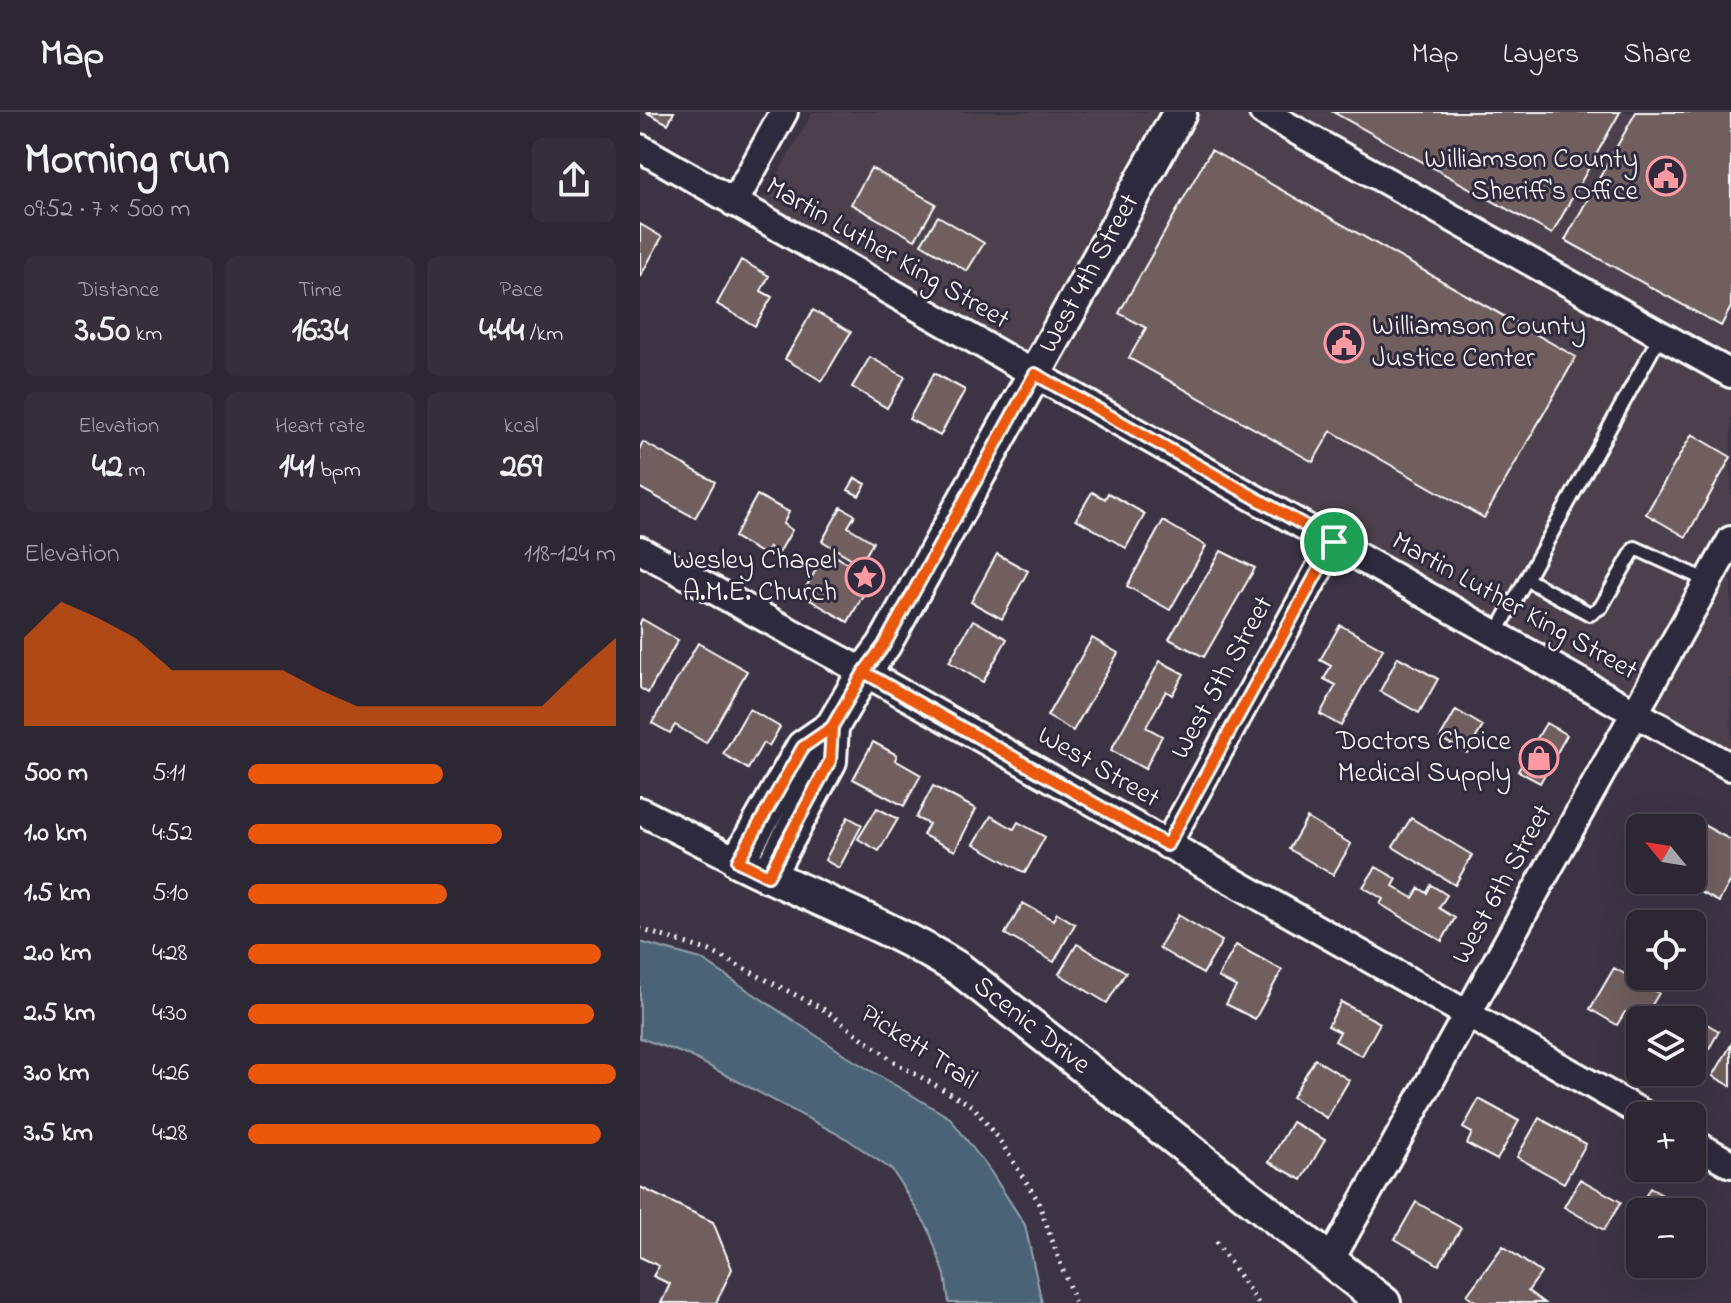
<!DOCTYPE html>
<html lang="en">
<head>
<meta charset="utf-8">
<style>
	body { margin:0; font-family:"Indie Flower",sans-serif; background:#352f3b; color:#f1f3f6; height:100vh; display:flex; flex-direction:column; font-size:30px; white-space:nowrap }
	* { box-sizing:border-box; margin:0 }
	p { font-size:26px; color:#a7a5ac }
	.icon { flex:none; width:44px; height:44px; fill:none; stroke:currentColor; stroke-width:2; stroke-linecap:round; stroke-linejoin:round }
	.map { position:relative; flex:1; overflow:hidden }
	.sheet { display:flex; flex-direction:column; background:#2d2733; width:640px }
	.sheet>* { flex:none }
	.needle { width:52px; rotate:300deg }
	.controls { position:absolute; left:986px; top:702px; display:grid; gap:16px }
	.controls a { display:grid; place-items:center; width:80px; height:80px; border-radius:12px; background:#2d2733; box-shadow:0 8px 32px #0002,0 0 0 2px #48444e; font-size:40px }
	.pin { position:absolute; display:grid; place-items:center; width:68px; height:68px; color:#fff; margin:-34px; border:4px solid #fff; border-radius:50%; box-shadow:0 2px 8px #0007 }
	.round { display:grid; place-items:center; flex:none; width:84px; height:84px; border-radius:12px; background:#352f3b }
	.overview { display:flex; align-items:center; justify-content:space-between; height:136px; padding:0 24px }
	h1 { font-size:44px; font-weight:700; line-height:60px }
	.stats { display:grid; grid-template-columns:repeat(3,1fr); gap:12px; height:136px; padding:8px 24px }
	.stats div { display:grid; align-content:center; border-radius:12px; background:#352f3b; text-align:center }
	.stats b { font-size:34px; font-weight:700 }
	.stats small { font-size:22px; font-weight:400 }
	.stats p { font-size:22px }
	.chart { height:224px; padding:16px 24px }
	.chart p { display:flex; justify-content:space-between }
	.chart svg { width:100%; height:144px; margin-top:8px; fill:#ea580c; opacity:.7 }
	ul { padding:0 24px; list-style:none; font-size:26px }
	li { display:grid; grid-template-columns:128px 96px 1fr; align-items:center; height:60px }
	li i { height:20px; border-radius:10px; background:#ea580c }
	header { display:flex; align-items:center; gap:48px; box-sizing:border-box; height:112px; padding:0 40px; background:#2d2733; border-bottom:2px solid #48444e }
	header strong { font-size:38px }
	nav { display:flex; gap:44px; margin-inline-start:auto; font-size:28px }
	main { display:flex; flex:1; min-height:0 }
	.map>svg:first-child { display:block }
	.built { fill:#4c414c }
	.water { fill:#4b6376; stroke:#93a1ad; stroke-width:2 }
	.building { fill:#715e5e; stroke:#fff; stroke-width:2 }
	.lines { fill:none; stroke-linecap:round; stroke-linejoin:round }
	.service-casing { stroke:#fff; stroke-width:18 }
	.minor-casing { stroke:#fff; stroke-width:32 }
	.tertiary-casing { stroke:#fff; stroke-width:38 }
	.path { stroke:#fff; stroke-width:5; stroke-dasharray:2 6; stroke-linecap:butt }
	.service { stroke:#2f2a3d; stroke-width:12 }
	.minor { stroke:#2f2a3d; stroke-width:26 }
	.tertiary { stroke:#2f2a3d; stroke-width:32 }
	.route-casing { stroke:#fff; stroke-width:16 }
	.route { stroke:#ea580c; stroke-width:10 }
	.labels { text-anchor:middle; dominant-baseline:central; stroke-width:6; stroke-linejoin:round; paint-order:stroke }
	.poi-label { font-size:28px; fill:#fff; stroke:#2f2a3d; text-anchor:end }
	.street-label { font-size:28px; fill:#fff; stroke:#2f2a3d }
</style>
</head>
<body>
<header>
<strong>Map</strong>
<nav><a>Map</a><a>Layers</a><a>Share</a></nav>
</header>
<main>
<section class="sheet">
<div class="overview"><div><h1>Morning run</h1><p>09:52 · 7 × 500 m</p></div><a class="round"><svg class="icon" aria-label="share" viewBox="0 0 24 24"><path d="M12 15V3M7 8l5-5 5 5M5 13v7h14v-7"/></svg></a></div>
<div class="stats">
<div><p>Distance</p><b>3.50<small> km</small></b></div>
<div><p>Time</p><b>16:34</b></div>
<div><p>Pace</p><b>4:44<small> /km</small></b></div>
</div>
<div class="stats">
<div><p>Elevation</p><b>42<small> m</small></b></div>
<div><p>Heart rate</p><b>141<small> bpm</small></b></div>
<div><p>kcal</p><b>269</b></div>
</div>
<div class="chart"><p><span>Elevation</span>118–124 m</p>
<svg viewBox="0 0 160 44" preserveAspectRatio="none"><path d="M0 44V17L10 6L20 11L30 17L40 27L50 27L60 27L70 27L80 33L90 38L100 38L110 38L120 38L130 38L140 38L150 27L160 17V44z"/></svg>
</div>
<ul>
<li><b>500 m</b>5:11<i style="width:53%"></i></li>
<li><b>1.0 km</b>4:52<i style="width:69%"></i></li>
<li><b>1.5 km</b>5:10<i style="width:54%"></i></li>
<li><b>2.0 km</b>4:28<i style="width:96%"></i></li>
<li><b>2.5 km</b>4:30<i style="width:94%"></i></li>
<li><b>3.0 km</b>4:26<i style="width:100%"></i></li>
<li><b>3.5 km</b>4:28<i style="width:96%"></i></li>
</ul>
</section>
<div class="map">
<svg width="1091" height="1191" viewBox="0 0 1091 1191">
	<rect width="100%" height="100%" fill="#3c3444"/>
	<filter id="ink" filterUnits="userSpaceOnUse"><feTurbulence type="fractalNoise" baseFrequency=".0125" numOctaves="2"/><feDisplacementMap in="SourceGraphic" scale="16" xChannelSelector="R" yChannelSelector="G"/><feConvolveMatrix kernelMatrix="1 2 1 2 8 2 1 2 1" color-interpolation-filters="sRGB"/></filter>
	<g filter="url(#ink)">
		<path class="built" d="M173 0H1091V638L121 91Z"/>
		<path class="water" d="M0 830 61 847 213 948 310 1006 351 1060 385 1113 402 1191H309L305 1163 288 1116 252 1058 207 1027 50 944 0 926Z"/>
		<path class="building" d="M6 0H34L28 12Z
			M693 0H980L912 122Z
			M996 0H1091V195L1081 214 925 128Z
			M571 38 936 245 844 406 691 319 673 350 489 246 506 216 479 201Z
			M231 56 296 92 275 128 211 92Z
			M298 104 344 131 327 159 281 132Z
			M0 112 22 125 0 165Z
			M101 148 129 164 121 179 132 185 115 214 77 192Z
			M173 198 211 220 182 269 145 247Z
			M230 245 265 265 247 296 212 275Z
			M294 261 325 278 300 324 269 307Z
			M1052 322 1091 345 1046 425 1006 402Z
			M3 330 75 370 55 406 0 376V335Z
			M215 366 226 372 219 384 208 378Z
			M452 380 465 387 468 381 505 402 486 436 436 407Z
			M117 383 149 400 143 412 152 418 139 441 129 435 125 443 94 425Z
			M201 395 215 403 208 415 233 430 221 452 182 429Z
			M523 409 566 434 530 498 487 474Z
			M581 439 615 456 564 545 529 527Z
			M357 442 388 459 362 507 331 490Z
			M195 444 230 463 225 473 228 474 208 510 170 488 175 480 166 475 182 447 191 451Z
			M2 507 38 528 8 581 0 576V511Z
			M333 508 367 527 343 570 309 550Z
			M700 513 743 537 701 614 680 602 696 573 684 567 691 554 680 548Z
			M452 526 478 541 433 619 407 604Z
			M58 531 107 559 66 631 35 613 30 621 12 611Z
			M758 545 798 567 779 601 740 579Z
			M520 549 544 562 532 583 526 579 506 615 522 624 505 657 471 638Z
			M109 597 140 615 129 634 123 631 108 657 83 642Z
			M816 598 843 614 827 641 800 626Z
			M906 611 927 623 900 671 878 659Z
			M233 630 257 643 255 648 281 663 264 694 213 667Z
			M293 674 336 697 315 739 283 723 289 712 276 706Z
			M237 696 258 707 239 739 218 727Z
			M351 704 374 717 378 710 405 725 385 761 334 732Z
			M208 705 222 713 199 756 185 748Z
			M667 706 711 732 693 763 649 737Z
			M771 706 832 743 815 773 753 735Z
			M1058 710 1091 728V768L1079 790 1038 768H1052V721Z
			M736 755 757 767 753 774 773 786 779 776 787 781 791 773 807 783 799 796 815 806 802 829 740 792 743 787 723 775Z
			M383 791 413 808 417 801 435 812 414 850 365 822Z
			M538 803 582 829 563 862 519 836Z
			M437 832 486 860 467 891 419 862Z
			M596 833 642 858 615 907 586 892 596 875 578 865Z
			M974 856 1019 881 1003 908 985 900 977 913 950 897Z
			M701 890 740 911 722 944 695 929 700 920 688 914Z
			M1037 895 1079 919 1057 958 1052 955V908H1030Z
			M1091 933V974L1073 964Z
			M675 947 709 968 687 1006 652 985Z
			M839 987 879 1009 857 1048 827 1032 832 1021 823 1016Z
			M899 1006 946 1032 924 1071 877 1045Z
			M652 1010 685 1028 662 1068 629 1050Z
			M940 1067 981 1090 964 1118 924 1095Z
			M0 1075 73 1110 92 1157 76 1191H21L30 1172 13 1164 19 1154 0 1145Z
			M1010 1076 1040 1093 1036 1100H1000V1117L990 1111Z
			M776 1090 821 1116 799 1153 755 1127Z
			M863 1134 901 1161 888 1179 904 1191H838L827 1183Z"/>
		<g class="lines">
			<defs>
				<path id="service" d="M886 467 950 502 961 495 995 436 1068 469
					M856 522 1021 222"/>
				<path id="minor" d="M623 0 1091 262
					M0 36 375 251 1091 655
					M94 91 144 0
					M0 438 224 560 1007 1004
					M0 699 98 749
					M527 733 694 430
					M1052 1030 1091 1052
					M690 1149 1091 428"/>
				<path id="tertiary" d="M540 0 244 533 224 560 192 615 163 635 98 749C172 786 249 813 319 857L744 1191
					M128 764 190 649 192 615"/>
			</defs>
			<use href="#service" class="service-casing"/>
			<use href="#minor" class="minor-casing"/>
			<use href="#tertiary" class="tertiary-casing"/>
			<path class="path" d="M0 817 70 839 183 897 259 953 333 994 362 1032 397 1087 435 1191
				M576 1130 618 1191"/>
			<use href="#service" class="service"/>
			<use href="#minor" class="minor"/>
			<use href="#tertiary" class="tertiary"/>
		</g>
	</g>
	<g class="lines" filter="url(#ink)">
		<defs>
			<path id="route" d="M694 430 395 262 244 533 224 560 192 615 190 649 128 764 98 749 163 635 192 615 224 560 527 733 694 430"/>
		</defs>
		<use href="#route" class="route-casing"/>
		<use href="#route" class="route"/>
	</g>
	<defs>
		<symbol id="civic-ring" viewBox="-11 -11 22 22"><circle r="9.5" fill="#2f2a3d" stroke="#ff9aa2" stroke-width="1.5"/><path d="M-.6-6.5H3V-4.5H.6V-3L4-1V1h2V6H-6V1h2V-1L-.6-3ZM-1.2 2.5V6h2.4V2.5Z" fill="#ff9aa2"/></symbol>
		<symbol id="sight-ring" viewBox="-11 -11 22 22"><circle r="9.5" fill="#2f2a3d" stroke="#ff9aa2" stroke-width="1.5"/><path d="M0-6L1.8-2.2L6-1.7L2.9 1.2L3.7 5.4L0 3.3L-3.7 5.4L-2.9 1.2L-6-1.7L-1.8-2.2Z" fill="#ff9aa2"/></symbol>
		<symbol id="shop-ring" viewBox="-11 -11 22 22"><circle r="9.5" fill="#2f2a3d" stroke="#ff9aa2" stroke-width="1.5"/><path d="M-5-2.5h2.3a2.7 3.5 0 0 1 5.4 0H5L5.5 6h-11ZM-1.5-2.5h3a1.5 2.3 0 0 0-3 0Z" fill="#ff9aa2"/></symbol>
	</defs>
	<g fill-rule="evenodd">
		<use href="#civic-ring" x="1004" y="42" width="44" height="44"/>
		<use href="#civic-ring" x="682" y="209" width="44" height="44"/>
		<use href="#sight-ring" x="203" y="443" width="44" height="44"/>
		<use href="#shop-ring" x="877" y="624" width="44" height="44"/>
	</g>
	<g class="labels">
		<g class="poi-label">
			<text x="998" y="48">Williamson County<tspan x="998" dy="32">Sheriff's Office</tspan></text>
			<text x="732" y="215" text-anchor="start">Williamson County<tspan x="732" dy="32">Justice Center</tspan></text>
			<text x="197" y="449">Wesley Chapel<tspan x="197" dy="32">A.M.E. Church</tspan></text>
			<text x="871" y="630">Doctors Choice<tspan x="871" dy="32">Medical Supply</tspan></text>
		</g>
		<g class="street-label">
			<text transform="translate(247 142) rotate(30)">Martin Luther King Street</text>
			<text transform="translate(450 162) rotate(-61)">West 4th Street</text>
			<text transform="translate(874 495) rotate(29)">Martin Luther King Street</text>
			<text transform="translate(583 566) rotate(-61)">West 5th Street</text>
			<text transform="translate(458 656) rotate(30)">West Street</text>
			<text transform="translate(863 773) rotate(-61)">West 6th Street</text>
			<text transform="translate(391 914) rotate(38)">Scenic Drive</text>
			<text transform="translate(278 936) rotate(33)">Pickett Trail</text>
		</g>
	</g>
</svg>
<div class="controls">
<a><svg class="needle" viewBox="-14 -14 28 28"><path d="M0-13l5 13h-10z" fill="#e53935"/><path d="M0 13l5-13h-10z" fill="#a7a5ac"/></svg></a>
<a><svg class="icon" aria-label="locate" viewBox="0 0 24 24"><circle cx="12" cy="12" r="6"/><path d="M12 2v4M12 18v4M2 12h4M18 12h4"/></svg></a>
<a><svg class="icon" aria-label="layers" viewBox="0 0 24 24"><path d="M12 4l9 5-9 5-9-5zM3 14l9 5 9-5"/></svg></a>
<a>+</a>
<a>−</a>
</div>
<div class="pin" style="left:694px;top:430px;background:#1e9e55"><svg class="icon" aria-label="arrive" viewBox="0 0 24 24"><path d="M6 21V4h12l-3 4 3 4H6"/></svg></div>
</div>
</main>
</body>
</html>
